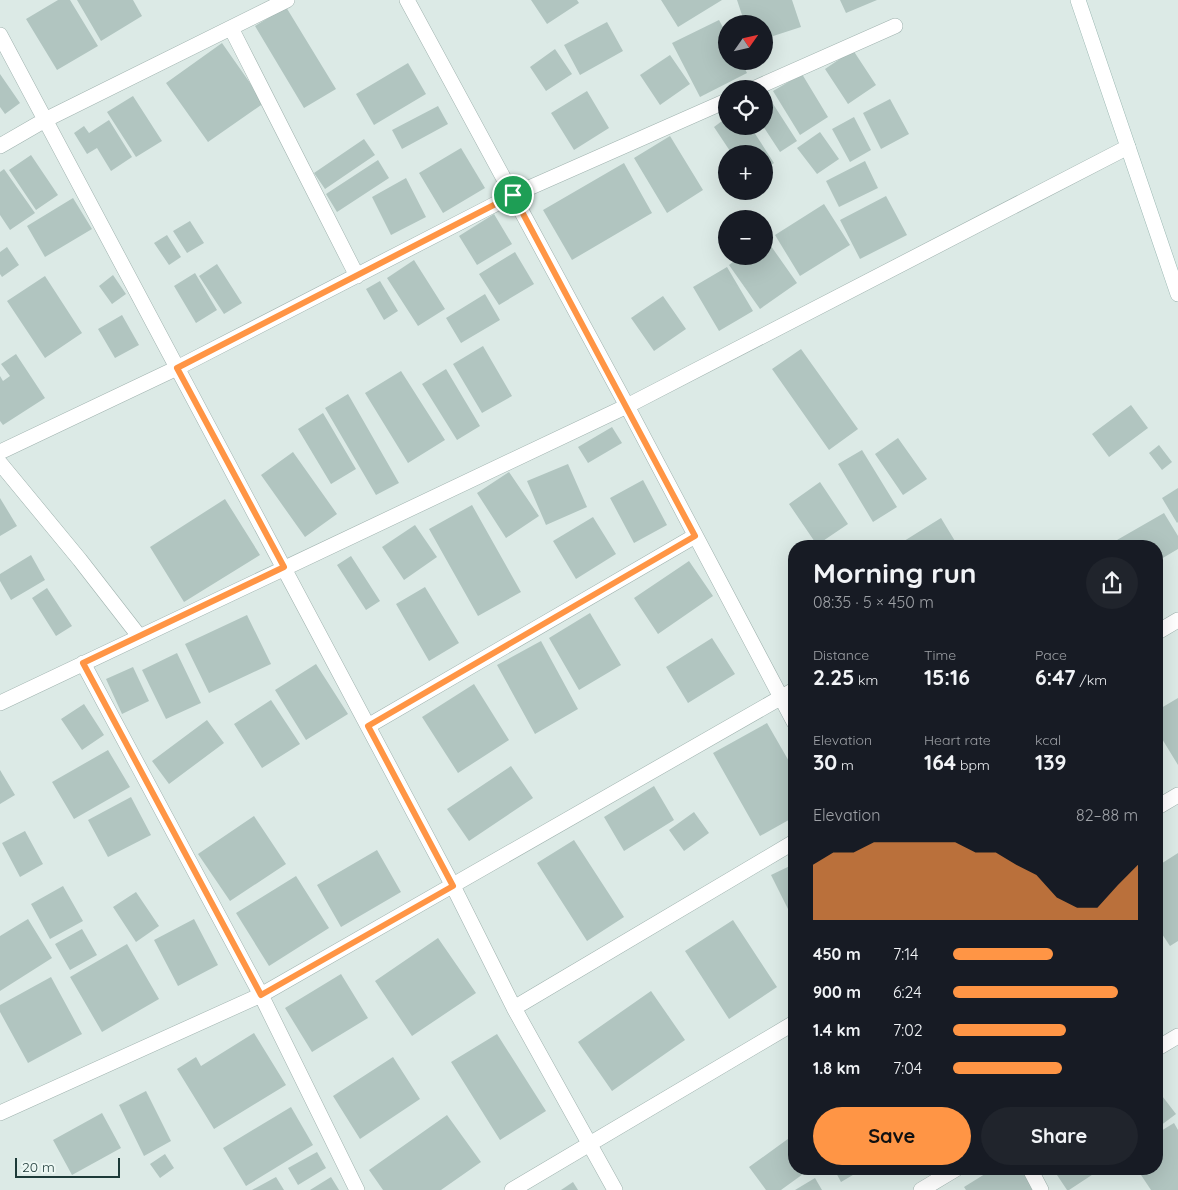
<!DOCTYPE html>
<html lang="en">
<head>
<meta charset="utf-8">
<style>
	body { margin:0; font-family:Quicksand,sans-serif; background:#20242c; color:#f1f3f6; height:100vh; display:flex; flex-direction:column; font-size:19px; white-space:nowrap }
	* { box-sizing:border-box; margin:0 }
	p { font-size:16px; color:#9ea1a6 }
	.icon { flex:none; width:28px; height:28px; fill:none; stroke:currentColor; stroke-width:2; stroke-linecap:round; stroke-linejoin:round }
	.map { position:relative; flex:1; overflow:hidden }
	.drawer { position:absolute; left:788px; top:540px; width:375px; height:635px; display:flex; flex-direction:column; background:#171b24; border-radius:20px; box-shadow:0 5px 20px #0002 }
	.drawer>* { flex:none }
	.needle { width:32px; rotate:56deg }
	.buttons { position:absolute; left:718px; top:15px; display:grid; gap:10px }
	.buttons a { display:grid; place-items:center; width:55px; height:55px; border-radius:50%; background:#171b24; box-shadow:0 5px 20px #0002; font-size:25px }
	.scale { position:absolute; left:15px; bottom:12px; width:105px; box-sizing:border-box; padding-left:5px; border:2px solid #1d3a38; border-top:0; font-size:14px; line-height:18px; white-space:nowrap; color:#1d3a38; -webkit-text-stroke:4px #ecf7f3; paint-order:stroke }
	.pin { position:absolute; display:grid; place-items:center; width:42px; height:42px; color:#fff; margin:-21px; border:2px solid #fff; border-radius:50%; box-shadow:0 1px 5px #0007 }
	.round { display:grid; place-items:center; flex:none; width:52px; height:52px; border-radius:26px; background:#20242c }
	.headline { display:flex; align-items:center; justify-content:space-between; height:85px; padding:0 25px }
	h1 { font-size:28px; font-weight:700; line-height:38px }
	.stats { display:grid; grid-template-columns:repeat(3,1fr); gap:8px; height:85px; padding:5px 25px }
	.stats div { display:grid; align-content:center }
	.stats b { font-size:21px; font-weight:700 }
	.stats small { font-size:14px; font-weight:400 }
	.stats p { font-size:14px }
	.chart { height:140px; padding:10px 25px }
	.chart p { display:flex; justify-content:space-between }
	.chart svg { width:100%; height:90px; margin-top:5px; fill:#ff9545; opacity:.7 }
	.primary-button { display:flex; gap:10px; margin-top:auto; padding:10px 25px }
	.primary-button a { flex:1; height:58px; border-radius:30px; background:#ff9545; color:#111; font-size:20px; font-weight:700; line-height:58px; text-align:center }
	.primary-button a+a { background:#20242c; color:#f1f3f6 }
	ul { padding:0 25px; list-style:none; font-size:16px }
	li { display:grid; grid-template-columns:80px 60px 1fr; align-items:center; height:38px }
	li i { height:12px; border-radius:6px; background:#ff9545 }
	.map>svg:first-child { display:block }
	.building { fill:#b1c5c0 }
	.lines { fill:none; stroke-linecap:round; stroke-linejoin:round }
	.street-casing { stroke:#9fb2ae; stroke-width:16 }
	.secondary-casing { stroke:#9ab7b2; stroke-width:16 }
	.street { stroke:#fff; stroke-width:15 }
	.secondary { stroke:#fff; stroke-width:15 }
	.route-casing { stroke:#fff; stroke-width:10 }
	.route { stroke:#ff9545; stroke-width:6 }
</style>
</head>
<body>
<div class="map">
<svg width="1178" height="1190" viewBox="0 0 1178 1190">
	<rect width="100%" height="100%" fill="#dceae6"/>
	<path class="building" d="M58 0H70L98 46 57 70 26 19Z
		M77 0H133L142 16 101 41Z
		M531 0H577L579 3 547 24Z
		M661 0H722L678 27Z
		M737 0H792L801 27 764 39V24H745Z
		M840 0H877L846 13Z
		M286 7 336 89 304 108 255 26Z
		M719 20 726 33V61H741L747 73 700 97 672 43Z
		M607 22 623 51 580 75 564 45Z
		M222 43 264 103 208 142 166 83Z
		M555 49 572 74 546 91 530 67Z
		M853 50 876 85 848 104 825 69Z
		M670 55 690 84 660 105 640 75Z
		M408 63 426 94 374 125 356 94Z
		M0 74 20 103 5 114 0 107Z
		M802 74 828 117 800 135 773 91Z
		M587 91 609 128 574 150 551 113Z
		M766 93 797 141 780 152 763 126 764 95Z
		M133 96 162 141 136 157 107 112Z
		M890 99 909 134 881 149 863 113Z
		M438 106 448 124 402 149 392 130Z
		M854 117 871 150 850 162 832 129Z
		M726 118V126H750L774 163 764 170V154H732L714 127Z
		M109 120 132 157 111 171 97 148 87 154 74 133 84 126 89 133Z
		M820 132 839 159 817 174 797 148Z
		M670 136 703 190 667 213 634 158Z
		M364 139 375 155 325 189 314 173Z
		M461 148 485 188 443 213 419 173Z
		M31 155 58 195 36 210 9 170Z
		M378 160 389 178 337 212 326 194Z
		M865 161 878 188 839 207 826 181Z
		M624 163 652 213 572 260 543 210Z
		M4 169 35 213 10 230 0 215V172Z
		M406 178 426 217 391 235 372 197Z
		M886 196 907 235 860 259 840 220Z
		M73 198 92 229 45 257 27 226Z
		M824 204 850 245 800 276 775 235Z
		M494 214 512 244 477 265 459 236Z
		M190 221 204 243 187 253 173 231Z
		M167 235 181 257 169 265 154 243Z
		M766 239 797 283 760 309 729 265 741 256H764V241Z
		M7 247 19 265 2 277 0 274V252Z
		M515 252 534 284 499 305 479 274Z
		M414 260 445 309 418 326 387 278Z
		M217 264 242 303 224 314 199 276Z
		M727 267 753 311 719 331 693 287Z
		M195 273 217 310 196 323 174 286Z
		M113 275 126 294 112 304 99 286Z
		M45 276 82 333 45 358 7 301Z
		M380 281 398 311 384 320 366 289Z
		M485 294 500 320 461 343 446 318Z
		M663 296 686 329 654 351 631 318Z
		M122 315 139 345 115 358 98 329Z
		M483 346 512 396 482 413 453 364Z
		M801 349 858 429 829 450 772 369Z
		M16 354 45 398 3 425 0 421V376L3 381 10 376 1 364Z
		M446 369 480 426 457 440 422 384Z
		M401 371 445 440 408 463 365 393Z
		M348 394 399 483 376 495 325 408Z
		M1131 405 1148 428 1109 457 1092 434Z
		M323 413 356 469 331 484 298 429Z
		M612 427 622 443 588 463 578 447Z
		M898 438 927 479 903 495 875 454Z
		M1159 445 1172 462 1162 470 1149 453Z
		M862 450 897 507 873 522 838 464Z
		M293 452 337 514 305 537 261 475Z
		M568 464 587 507 546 525 527 481Z
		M509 472 539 516 506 538 477 493Z
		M643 480 667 525 634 543 610 498Z
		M820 482 848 524 817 545 789 504Z
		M1178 488V522L1177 523 1162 498Z
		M0 498 17 526 0 536Z
		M225 499 260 555 184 602 150 547Z
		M472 505 521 592 478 616 429 529Z
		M1164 513 1178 536V549L1156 562V546H1120L1117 540Z
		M593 517 616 554 576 579 553 541Z
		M941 518 958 546H896Z
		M415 525 437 557 404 580 382 547Z
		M31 555 45 580 11 600 0 581V574Z
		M351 556 380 601 366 610 337 565Z
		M689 561 713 596 658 634 634 598Z
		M425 587 459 643 429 661 396 604Z
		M47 588 72 626 56 636 32 598Z
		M590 613 621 665 579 690 549 638Z
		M247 615 271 664 209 693 185 644Z
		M712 638 735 674 688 703 666 667Z
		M541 641 578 709 535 734 497 665Z
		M177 653 201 703 166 719 142 670Z
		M316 664 348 714 306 740 275 690Z
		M133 667 149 701 122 714 106 679Z
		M474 684 509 740 458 773 422 717Z
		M1178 698V765L1156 729V711Z
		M271 700 300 744 262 768 234 724Z
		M84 704 104 735 82 750 61 719Z
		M207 720 224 743 169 784 152 761Z
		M767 723 794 770V817L760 836 713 753Z
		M108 750 130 787 74 819 52 782Z
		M511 766 533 798 469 841 447 809Z
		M0 770 15 795 0 804Z
		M654 786 674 820 624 851 604 817Z
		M131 797 151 835 108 857 88 820Z
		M694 812 709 833 684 851 669 830Z
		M254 816 286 864 230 901 198 854Z
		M25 831 43 864 20 877 2 843Z
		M574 840 624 917 587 941 537 863Z
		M377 850 401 892 341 927 317 885Z
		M1178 853V941L1170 946 1156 925V867Z
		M794 864V921L771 875Z
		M296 876 329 928 269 966 236 913Z
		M63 886 83 921 50 939 31 904Z
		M136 892 159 926 136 942 113 907Z
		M28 919 52 958 0 991V936Z
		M194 919 218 965 178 986 154 940Z
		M733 920 777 987 729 1019 685 951Z
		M82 929 97 955 70 970 55 944Z
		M438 938 476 993 412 1036 375 981Z
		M127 944 159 999 102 1032 70 977Z
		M341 974 368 1018 312 1052 285 1008Z
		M51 977 82 1034 28 1063 0 1012V1005Z
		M651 991 685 1040 612 1091 578 1042Z
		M254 1033 286 1085 214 1129 177 1069 196 1057 201 1066Z
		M497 1034 546 1111 500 1140 451 1062Z
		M393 1057 420 1099 360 1139 333 1096Z
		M1156 1088 1176 1114 1156 1129Z
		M146 1091 171 1141 144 1156 119 1105Z
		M291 1107 313 1145 246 1186 223 1148Z
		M102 1113 121 1148 72 1175 53 1140Z
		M447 1115 481 1162 441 1190H383L369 1170Z
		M1174 1123 1178 1130V1190H1151L1137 1169H1156V1134Z
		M792 1136 794 1139V1169H810L781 1190H766L749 1167Z
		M317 1152 326 1168 298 1185 288 1168Z
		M165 1154 174 1168 160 1178 150 1164Z
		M834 1169H863L841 1182Z
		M993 1169H1023L1036 1190H966L964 1187Z
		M1053 1169H1101L1069 1190H1067Z
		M276 1177 284 1190H252Z
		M331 1177 339 1190H310Z
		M815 1178 822 1190H795Z
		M573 1182 578 1190H561Z"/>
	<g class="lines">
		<defs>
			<path id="street" d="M407 0 627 406 794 722
				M231 28 357 276
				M0 35 453 886 514 1008 615 1190
				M753 89 895 26
				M0 146 45 120 287 0
				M0 452 177 368 513 195 726 101
				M0 463 80 560 139 636
				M1156 633 1178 620
				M83 663 261 995 357 1190
				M0 703 627 406 1128 147
				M368 726 695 536
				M1156 808 1178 795
				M514 1008 794 842
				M1156 1049 1178 1036
				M0 1113 261 995 794 690
				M1030 1169 1041 1190
				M512 1190 794 1023
				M921 1190 956 1169"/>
			<path id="secondary" d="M1078 0 1178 294"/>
		</defs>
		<use href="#street" class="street-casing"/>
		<use href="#secondary" class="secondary-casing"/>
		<use href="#street" class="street"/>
		<use href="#secondary" class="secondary"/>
	</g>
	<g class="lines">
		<defs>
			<path id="route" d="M513 195 695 536 368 726 453 886 261 995 83 663 284 567 177 368Z"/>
		</defs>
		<use href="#route" class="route-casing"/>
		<use href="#route" class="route"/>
	</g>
</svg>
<div class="buttons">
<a><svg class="needle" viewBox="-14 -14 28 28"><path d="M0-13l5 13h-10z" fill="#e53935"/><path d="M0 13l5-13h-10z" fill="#9ea1a6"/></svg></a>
<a><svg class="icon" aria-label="locate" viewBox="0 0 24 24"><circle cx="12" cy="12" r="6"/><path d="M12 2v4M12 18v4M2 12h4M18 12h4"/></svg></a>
<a>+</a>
<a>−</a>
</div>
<div class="scale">20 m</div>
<div class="pin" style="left:513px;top:195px;background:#1e9e55"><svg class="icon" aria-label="arrive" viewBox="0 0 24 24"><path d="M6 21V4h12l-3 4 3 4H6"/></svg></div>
<section class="drawer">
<div class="headline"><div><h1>Morning run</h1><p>08:35 · 5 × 450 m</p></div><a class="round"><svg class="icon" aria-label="share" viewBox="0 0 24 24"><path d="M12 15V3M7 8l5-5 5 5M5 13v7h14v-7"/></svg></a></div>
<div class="stats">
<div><p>Distance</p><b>2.25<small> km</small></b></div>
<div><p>Time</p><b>15:16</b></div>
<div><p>Pace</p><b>6:47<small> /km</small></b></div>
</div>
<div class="stats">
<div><p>Elevation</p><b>30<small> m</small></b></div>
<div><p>Heart rate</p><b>164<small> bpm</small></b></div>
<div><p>kcal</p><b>139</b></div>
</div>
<div class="chart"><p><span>Elevation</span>82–88 m</p>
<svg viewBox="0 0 160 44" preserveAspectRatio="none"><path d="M0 44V17L10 11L20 11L30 6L40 6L50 6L60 6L70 6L80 11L90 11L100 17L110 22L120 33L130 38L140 38L150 27L160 17V44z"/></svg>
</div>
<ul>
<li><b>450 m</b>7:14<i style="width:54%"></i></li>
<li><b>900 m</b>6:24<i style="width:89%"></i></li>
<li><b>1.4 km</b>7:02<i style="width:61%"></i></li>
<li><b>1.8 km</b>7:04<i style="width:59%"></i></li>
</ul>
<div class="primary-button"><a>Save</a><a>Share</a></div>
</section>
</div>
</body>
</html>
